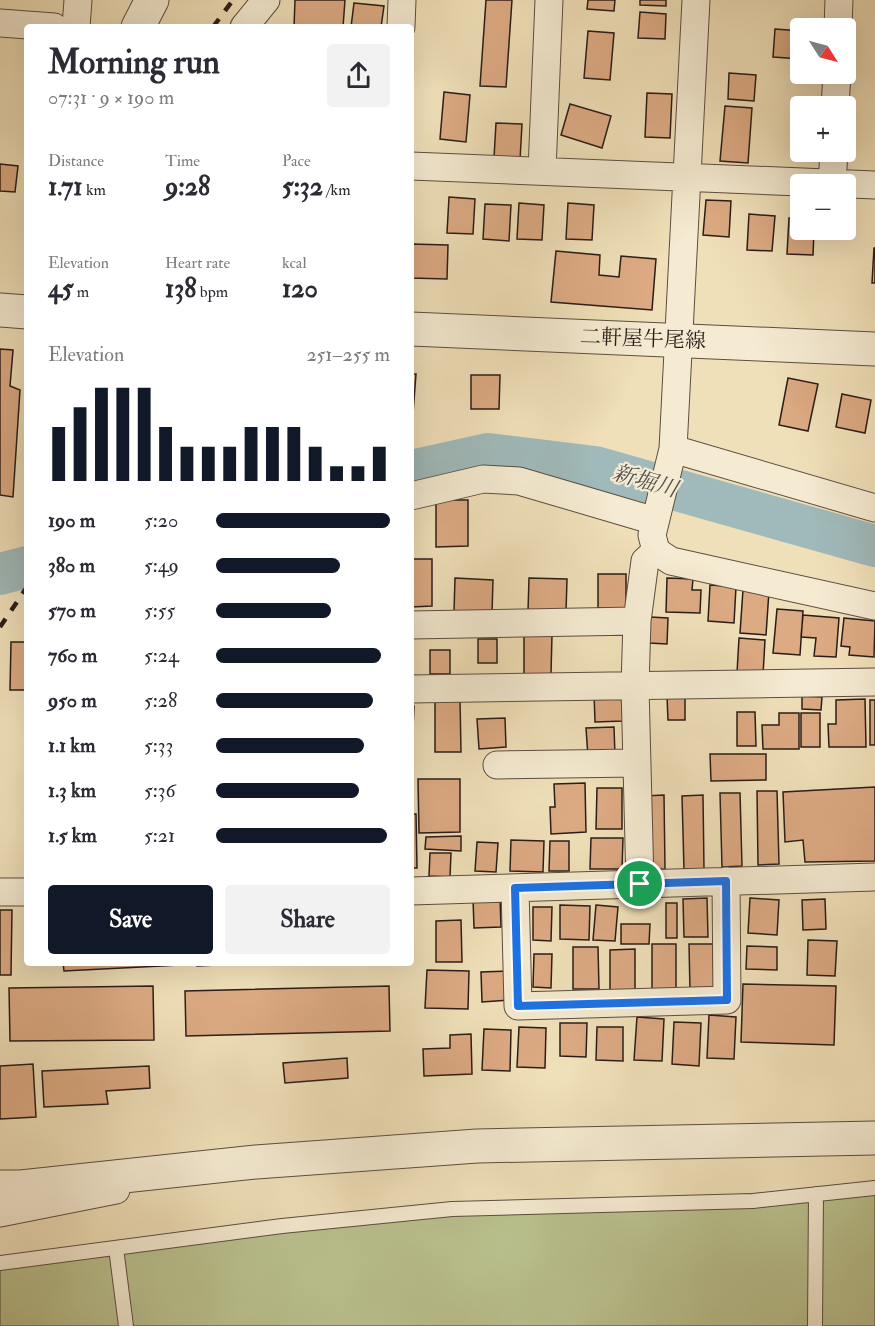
<!DOCTYPE html>
<html lang="en">
<head>
<meta charset="utf-8">
<style>
	body { margin:0; font-family:"IM FELL Double Pica","Noto Serif JP",serif; background:#f2f2f3; color:#2b2b33; height:100vh; display:flex; flex-direction:column; font-size:22px; white-space:nowrap }
	* { box-sizing:border-box; margin:0 }
	p { font-size:20px; color:#7c7c81 }
	.icon { flex:none; width:33px; height:33px; fill:none; stroke:currentColor; stroke-width:2; stroke-linecap:round; stroke-linejoin:round }
	.map { position:relative; flex:1; overflow:hidden }
	.panel { position:absolute; left:24px; top:24px; width:390px; height:942px; display:flex; flex-direction:column; background:#fff; border-radius:6px; box-shadow:0 6px 24px #0002 }
	.panel>* { flex:none }
	.needle { width:39px; rotate:126deg }
	.controls { position:absolute; left:790px; top:18px; display:grid; gap:12px }
	.controls a { display:grid; place-items:center; width:66px; height:66px; border-radius:6px; background:#fff; box-shadow:0 6px 24px #0002; font-size:30px }
	.pin { position:absolute; display:grid; place-items:center; width:51px; height:51px; color:#fff; margin:-26px; border:3px solid #fff; border-radius:50%; box-shadow:0 2px 6px #0007 }
	.round { display:grid; place-items:center; flex:none; width:63px; height:63px; border-radius:6px; background:#f2f2f3 }
	.head { display:flex; align-items:center; justify-content:space-between; height:102px; padding:0 24px }
	h1 { font-size:33px; font-weight:800; line-height:45px }
	.stats { display:grid; grid-template-columns:repeat(3,1fr); gap:9px; height:102px; padding:6px 24px }
	.stats div { display:grid; align-content:center }
	.stats b { font-size:26px; font-weight:800 }
	.stats small { font-size:16px; font-weight:400 }
	.stats p { font-size:16px }
	.chart { height:168px; padding:12px 24px }
	.chart p { display:flex; justify-content:space-between }
	.chart svg { width:100%; height:108px; margin-top:6px; stroke:#111827; stroke-width:6 }
	.action { display:flex; gap:12px; margin-top:auto; padding:12px 24px }
	.action a { flex:1; height:69px; border-radius:6px; background:#111827; color:#fff; font-size:24px; font-weight:800; line-height:69px; text-align:center }
	.action a+a { background:#f2f2f3; color:#2b2b33 }
	ul { padding:0 24px; list-style:none; font-size:20px }
	li { display:grid; grid-template-columns:96px 72px 1fr; align-items:center; height:45px }
	li i { height:15px; border-radius:8px; background:#111827 }
	.map>svg:first-child { display:block }
	.green { fill:#bac28f; stroke:#726f53; stroke-width:1.5 }
	.lines { fill:none; stroke-linecap:round; stroke-linejoin:round }
	.river { stroke:#a0babb; stroke-width:42 }
	.building { fill:#dcaa83; stroke:#2a1c17; stroke-width:1.5 }
	.service-casing { stroke:#5c4d40; stroke-width:16 }
	.minor-casing { stroke:#5c4d40; stroke-width:29 }
	.tertiary-casing { stroke:#5c4d40; stroke-width:35 }
	.service { stroke:#f5ebd2; stroke-width:14 }
	.minor { stroke:#f5ebd2; stroke-width:27 }
	.tertiary { stroke:#f5ebd2; stroke-width:33 }
	.rail { stroke:#2a1c17; stroke-width:4.5; stroke-dasharray:10 10; stroke-linecap:butt }
	.route-casing { stroke:#fff; stroke-width:12 }
	.route { stroke:#1a73e8; stroke-width:8 }
	.labels { text-anchor:middle; dominant-baseline:central; stroke-width:4.5; stroke-linejoin:round; paint-order:stroke }
	.street-label { font-size:21px; fill:#2a1c17; stroke:#f5ebd2 }
	.water-label { font-size:22px; font-style:italic; fill:#535350; stroke:#f5ebd2 }
</style>
</head>
<body>
<div class="map">
<svg width="875" height="1326" viewBox="0 0 875 1326">
	<rect width="100%" height="100%" fill="#f0e0b9"/>
	<filter id="stains"><feTurbulence type="fractalNoise" baseFrequency=".00333" numOctaves="4"/><feColorMatrix values="0 0 0 0 .2 0 0 0 0 .09 0 0 0 0 .02 0 0 0 .5 -.17"/></filter>
	<radialGradient id="worn" r=".72"><stop offset=".6" stop-color="#630" stop-opacity="0"/><stop offset="1" stop-color="#630" stop-opacity=".3"/></radialGradient>
	<path class="green" d="M875 1187V1326H0V1266L88 1252 524 1207Z"/>
	<g class="lines">
		<path class="river" d="M411 471 488 454 595 467 875 546
			M0 574 27 567"/>
	</g>
	<path class="building" d="M295 0H345L343 27H294Z
		M486 0H512L506 87 480 86Z
		M588 0H615L614 11 587 9Z
		M640 0H666V6L640 5Z
		M354 3 384 6 381 27H351Z
		M640 12 666 14 665 39 638 38Z
		M775 29 801 31V59L773 57Z
		M588 31 614 33 610 80 584 78Z
		M729 73 756 75 754 101 728 99Z
		M444 92 470 95 466 142 440 139Z
		M647 93 672 94 670 138 645 137Z
		M570 104 611 116 602 148 561 135Z
		M725 106 752 108 748 163 720 161Z
		M496 123 522 124 520 160 494 158Z
		M0 164 18 166 15 192 0 191Z
		M449 197 475 199 473 234 447 233Z
		M706 200 731 201 729 237 703 235Z
		M519 203 544 205 542 240 517 239Z
		M568 203 594 205 592 240 566 239Z
		M485 204 511 205 509 241 483 239Z
		M749 214 775 216 772 251 747 250Z
		M789 218 801 219V230H814L813 255 787 254Z
		M411 244 448 245 447 279 411 278Z
		M874 248H875V283H872Z
		M556 251 600 255 599 275 619 277 621 256 656 259 652 310 551 302Z
		M0 349 13 350 10 386 20 390 13 497 0 495Z
		M411 374H416L412 427H411Z
		M471 375H500L499 409H471Z
		M788 378 818 384 808 431 779 425Z
		M842 394 871 400 865 433 836 427Z
		M436 500H468V546L436 547Z
		M411 559H432V606L411 607Z
		M598 574H626V608H598Z
		M455 578 493 580 492 613 454 612Z
		M529 578 567 579 566 612 528 611Z
		M667 578 693 579 692 590H701L700 613 666 612Z
		M710 585 736 587 734 623 708 621Z
		M743 590 769 591 766 635 740 633Z
		M777 609 803 611 800 655 773 653Z
		M803 615 839 618 836 657 814 656 816 638 801 637Z
		M650 617 668 618 667 644 649 643Z
		M844 618 875 621 874 657 849 655 850 647 841 646Z
		M524 635H552L551 674H524Z
		M739 638 765 640 763 675 737 673Z
		M478 639H497V663H478Z
		M11 642H27V690H10Z
		M430 650H450V674H430Z
		M621 691 623 721 595 722 594 693Z
		M685 695V720H668L667 696Z
		M802 696 822 697 821 710 802 709Z
		M435 699H460L461 752H435Z
		M865 699 866 747H829L828 724H836V700Z
		M870 700H875V745H870Z
		M411 706H414L412 750H411Z
		M737 712H755L756 746H737Z
		M779 713H799V749H763L762 725H779Z
		M801 713H820V747H801Z
		M505 718 506 747 479 749 477 719Z
		M614 727 615 756 588 757 586 728Z
		M710 754H766V780L711 781Z
		M418 779H460V832L419 833Z
		M585 783 586 832 551 834 550 807H555L554 784Z
		M875 787V861L805 862 803 840 785 842 783 792Z
		M597 788H622V829H596Z
		M757 791H777L779 864 758 865Z
		M720 793H740L742 866 722 867Z
		M664 795 665 869 645 870 643 796Z
		M703 795 704 869H684L682 796Z
		M411 814H416L417 868H411Z
		M461 836V851L425 849 426 837Z
		M591 838H623L622 869H590Z
		M511 840 544 841 543 872 510 871Z
		M550 841H569V871H549Z
		M477 842 498 843 496 872 475 871Z
		M430 853H451L450 877 429 876Z
		M500 898 501 927 474 928 473 899Z
		M707 898 708 937H684L683 899Z
		M750 898 779 900 777 935 748 933Z
		M825 899 826 929 803 930 802 900Z
		M666 903H677V938H666Z
		M560 905 590 906 589 940 560 939Z
		M596 905 618 907 615 941 593 940Z
		M533 907H552L551 941 533 940Z
		M0 910H12L11 975H0Z
		M461 920 462 962H436V921Z
		M621 924H650L649 944H621Z
		M808 940 837 941 835 976 807 975Z
		M652 944H676V991H652Z
		M689 944H713L714 991H690Z
		M747 946 777 947V970L746 969Z
		M573 947H598L599 989H573Z
		M635 949V991H610V950Z
		M534 954H552L551 988 533 987Z
		M63 963H180V965L64 971Z
		M196 963H264L197 966Z
		M427 970 469 971 468 1009 425 1008Z
		M509 971 510 1000 482 1002 481 972Z
		M743 984 836 986 834 1045 741 1042Z
		M153 986 154 1040 10 1041 9 988Z
		M389 986 390 1031 186 1036 185 991Z
		M709 1015 736 1017 734 1059 707 1058Z
		M637 1017 664 1019 662 1061 634 1060Z
		M674 1022 701 1023 699 1066 672 1064Z
		M560 1023H587L586 1057 560 1056Z
		M519 1027 546 1028 545 1068 517 1067Z
		M597 1027H623V1061L596 1060Z
		M484 1029 511 1030 510 1071 482 1070Z
		M471 1034 472 1074 424 1076 423 1049 450 1048V1035Z
		M347 1058 348 1078 285 1083 283 1063Z
		M33 1064 36 1117 0 1119V1066Z
		M149 1066 150 1088 106 1091 108 1104 44 1107 42 1071Z"/>
	<g class="lines">
		<defs>
			<path id="service" d="M116 1248 126 1326
				M0 1263 282 1226 452 1209 753 1201 875 1188
				M815 1326 816 1194"/>
			<path id="minor" d="M696 0 673 449 652 535 656 551 671 561 875 606
				M0 23 54 27
				M76 27 78 0
				M244 27 266 0
				M401 27 402 0
				M838 28 839 0
				M835 106 837 74
				M411 166 875 185
				M542 170 549 0
				M832 183 834 152
				M673 449 875 508
				M411 496 483 479 519 481 655 521
				M411 625 637 621
				M411 689 875 682
				M497 765 637 763
				M640 884 635 686 637 621 645 561 656 551
				M515 888 518 1006 727 1000 726 881
				M411 891 875 877
				M0 892H27
				M0 1213 116 1190"/>
			<path id="tertiary" d="M138 27 152 0
				M0 310 27 312
				M411 329 875 349
				M0 1187H21L256 1162 477 1146 875 1138"/>
		</defs>
		<use href="#service" class="service-casing"/>
		<use href="#minor" class="minor-casing"/>
		<use href="#tertiary" class="tertiary-casing"/>
		<use href="#service" class="service"/>
		<use href="#minor" class="minor"/>
		<use href="#tertiary" class="tertiary"/>
		<path class="rail" d="M213 27 233 0
			M0 627 27 587"/>
	</g>
	<g class="lines">
		<defs>
			<path id="route" d="M726 881 727 1000 518 1006 515 888Z"/>
		</defs>
		<use href="#route" class="route-casing"/>
		<use href="#route" class="route"/>
	</g>
	<g class="labels">
		<g class="street-label">
			<text transform="translate(643 339) rotate(2)">二軒屋牛尾線</text>
		</g>
		<g class="water-label">
			<text transform="translate(645 481) rotate(16)">新堀川</text>
		</g>
	</g>
	<rect width="100%" height="100%" filter="url(#stains)"/>
	<rect width="100%" height="100%" fill="url(#worn)"/>
</svg>
<div class="controls">
<a><svg class="needle" viewBox="-14 -14 28 28"><path d="M0-13l5 13h-10z" fill="#e53935"/><path d="M0 13l5-13h-10z" fill="#7c7c81"/></svg></a>
<a>+</a>
<a>−</a>
</div>
<div class="pin" style="left:640px;top:884px;background:#1e9e55"><svg class="icon" aria-label="arrive" viewBox="0 0 24 24"><path d="M6 21V4h12l-3 4 3 4H6"/></svg></div>
<section class="panel">
<div class="head"><div><h1>Morning run</h1><p>07:31 · 9 × 190 m</p></div><a class="round"><svg class="icon" aria-label="share" viewBox="0 0 24 24"><path d="M12 15V3M7 8l5-5 5 5M5 13v7h14v-7"/></svg></a></div>
<div class="stats">
<div><p>Distance</p><b>1.71<small> km</small></b></div>
<div><p>Time</p><b>9:28</b></div>
<div><p>Pace</p><b>5:32<small> /km</small></b></div>
</div>
<div class="stats">
<div><p>Elevation</p><b>45<small> m</small></b></div>
<div><p>Heart rate</p><b>138<small> bpm</small></b></div>
<div><p>kcal</p><b>120</b></div>
</div>
<div class="chart"><p><span>Elevation</span>251–255 m</p>
<svg viewBox="0 0 160 44" preserveAspectRatio="none"><path d="M5 44V22M15 44V14M25 44V6M35 44V6M45 44V6M55 44V22M65 44V30M75 44V30M85 44V30M95 44V22M105 44V22M115 44V22M125 44V30M135 44V38M145 44V38M155 44V30"/></svg>
</div>
<ul>
<li><b>190 m</b>5:20<i style="width:100%"></i></li>
<li><b>380 m</b>5:49<i style="width:71%"></i></li>
<li><b>570 m</b>5:55<i style="width:66%"></i></li>
<li><b>760 m</b>5:24<i style="width:95%"></i></li>
<li><b>950 m</b>5:28<i style="width:90%"></i></li>
<li><b>1.1 km</b>5:33<i style="width:85%"></i></li>
<li><b>1.3 km</b>5:36<i style="width:82%"></i></li>
<li><b>1.5 km</b>5:21<i style="width:98%"></i></li>
</ul>
<div class="action"><a>Save</a><a>Share</a></div>
</section>
</div>
</body>
</html>
